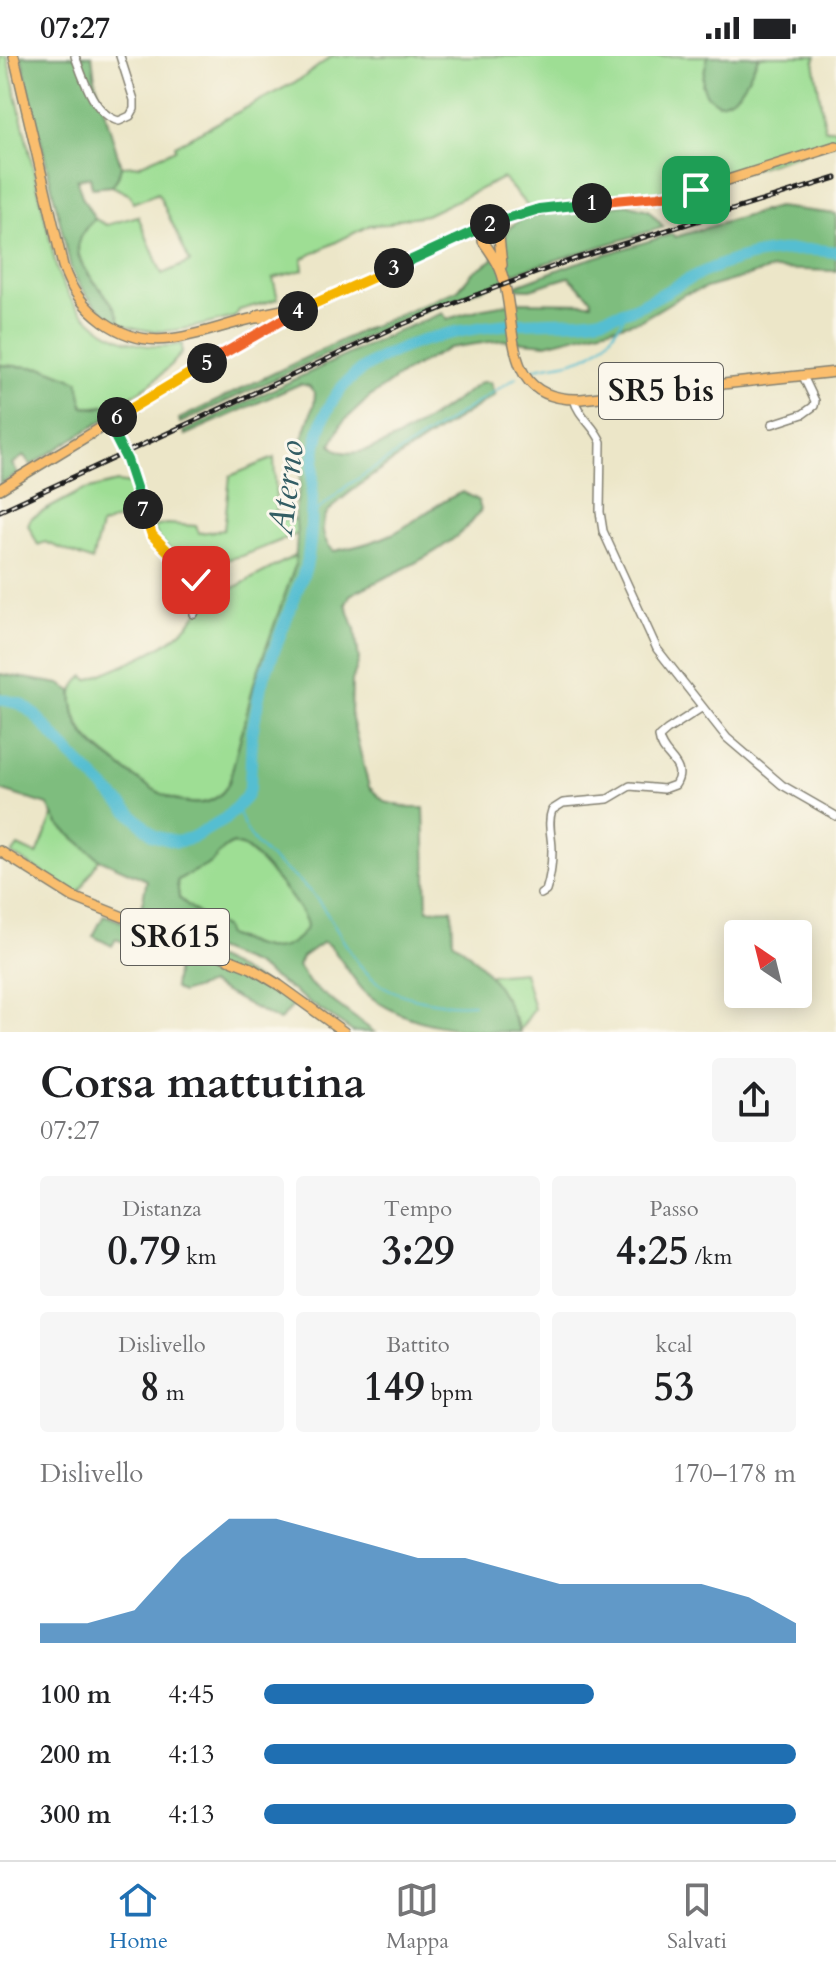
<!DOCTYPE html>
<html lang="it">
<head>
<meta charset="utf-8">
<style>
	body { margin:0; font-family:Cardo,serif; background:#f6f6f6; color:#202124; height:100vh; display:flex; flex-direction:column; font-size:30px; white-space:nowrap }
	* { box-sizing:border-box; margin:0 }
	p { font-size:26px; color:#757577 }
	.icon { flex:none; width:44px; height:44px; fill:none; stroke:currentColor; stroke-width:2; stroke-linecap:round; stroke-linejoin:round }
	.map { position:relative; height:976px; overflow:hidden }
	.sheet { display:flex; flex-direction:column; background:#fff; flex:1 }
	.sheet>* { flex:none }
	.needle { width:52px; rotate:325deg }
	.fabs { position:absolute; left:724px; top:864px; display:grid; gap:16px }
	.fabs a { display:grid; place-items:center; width:88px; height:88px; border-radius:8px; background:#fff; box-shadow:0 4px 20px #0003; font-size:40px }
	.pin { position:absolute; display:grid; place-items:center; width:68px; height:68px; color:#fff; margin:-34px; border-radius:16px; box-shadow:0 4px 12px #0006 }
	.km { position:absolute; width:40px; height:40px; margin:-20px; border-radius:50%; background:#222; color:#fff; font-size:22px; line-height:40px; text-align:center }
	.round { display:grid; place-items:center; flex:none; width:84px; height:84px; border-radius:8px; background:#f6f6f6 }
	.head { display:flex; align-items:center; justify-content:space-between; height:136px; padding:0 40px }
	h1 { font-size:44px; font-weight:800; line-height:60px }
	.stats { display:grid; grid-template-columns:repeat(3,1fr); gap:12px; height:136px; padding:8px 40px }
	.stats div { display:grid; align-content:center; border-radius:8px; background:#f6f6f6; text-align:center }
	.stats b { font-size:40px; font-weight:800 }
	.stats small { font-size:22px; font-weight:400 }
	.stats p { font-size:22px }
	.chart { height:224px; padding:16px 40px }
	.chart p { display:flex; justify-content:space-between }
	.chart svg { width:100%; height:144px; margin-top:8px; fill:#1f6fb2; opacity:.7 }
	ul { padding:0 40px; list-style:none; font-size:26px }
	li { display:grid; grid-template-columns:128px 96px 1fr; align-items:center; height:60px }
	li i { height:20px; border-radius:10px; background:#1f6fb2 }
	.status { display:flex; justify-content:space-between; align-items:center; height:56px; padding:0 40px; background:#fff; direction:ltr }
	.status svg { height:22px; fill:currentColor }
	.dock { display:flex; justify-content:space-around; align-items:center; height:112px; border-top:2px solid #e0e0e0; background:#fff; font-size:22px; color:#757577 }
	.dock a { display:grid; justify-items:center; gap:4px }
	.dock .active { color:#1f6fb2 }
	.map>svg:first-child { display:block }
	.green { fill:#9ede94; stroke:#5d7d58; stroke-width:2 }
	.forest { fill:#7ebd7e; stroke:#4d6c4d; stroke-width:2; fill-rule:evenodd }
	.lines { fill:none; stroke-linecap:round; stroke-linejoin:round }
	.stream { stroke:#55bed1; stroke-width:2 }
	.river { stroke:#55bed1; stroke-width:12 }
	.minor-casing { stroke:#848172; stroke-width:10 }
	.major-casing { stroke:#848172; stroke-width:12 }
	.minor { stroke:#fff; stroke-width:7 }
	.major { stroke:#fabe6e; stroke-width:9 }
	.rail-casing { stroke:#1c1c1c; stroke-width:5 }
	.rail { stroke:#fbf7ec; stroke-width:2; stroke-dasharray:6; stroke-linecap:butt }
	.split-1-casing { stroke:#fff; stroke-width:16 }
	.split-2-casing { stroke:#fff; stroke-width:16 }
	.split-3-casing { stroke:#fff; stroke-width:16 }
	.split-4-casing { stroke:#fff; stroke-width:16 }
	.split-5-casing { stroke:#fff; stroke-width:16 }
	.split-6-casing { stroke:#fff; stroke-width:16 }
	.split-7-casing { stroke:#fff; stroke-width:16 }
	.split-8-casing { stroke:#fff; stroke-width:16 }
	.split-1 { stroke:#f0652b; stroke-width:10 }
	.split-2 { stroke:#22a559; stroke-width:10 }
	.split-3 { stroke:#22a559; stroke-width:10 }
	.split-4 { stroke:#f5b400; stroke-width:10 }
	.split-5 { stroke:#f0652b; stroke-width:10 }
	.split-6 { stroke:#f5b400; stroke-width:10 }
	.split-7 { stroke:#22a559; stroke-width:10 }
	.split-8 { stroke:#f5b400; stroke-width:10 }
	.labels { text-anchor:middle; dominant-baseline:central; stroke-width:6; stroke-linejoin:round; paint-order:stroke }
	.shield { fill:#fbf7ec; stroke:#5f5e5a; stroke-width:2 }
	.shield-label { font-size:32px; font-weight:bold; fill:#1c1c1c }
	.water-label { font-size:36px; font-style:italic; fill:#335d64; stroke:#fbf7ec }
</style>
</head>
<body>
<div class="status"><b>07:27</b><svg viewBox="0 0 49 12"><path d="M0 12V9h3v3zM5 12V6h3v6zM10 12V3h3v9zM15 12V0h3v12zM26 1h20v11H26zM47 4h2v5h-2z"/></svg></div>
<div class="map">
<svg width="836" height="976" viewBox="0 0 836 976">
	<rect width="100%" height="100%" fill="#fbf7ec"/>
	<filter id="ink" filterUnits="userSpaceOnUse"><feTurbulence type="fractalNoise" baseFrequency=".0125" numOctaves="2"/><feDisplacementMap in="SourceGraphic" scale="16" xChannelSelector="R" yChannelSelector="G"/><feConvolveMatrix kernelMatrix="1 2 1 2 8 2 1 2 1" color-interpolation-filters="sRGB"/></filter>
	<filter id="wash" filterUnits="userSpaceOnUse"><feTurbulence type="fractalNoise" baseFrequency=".006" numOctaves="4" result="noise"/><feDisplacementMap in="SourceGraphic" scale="32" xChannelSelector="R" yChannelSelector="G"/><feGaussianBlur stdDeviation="1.8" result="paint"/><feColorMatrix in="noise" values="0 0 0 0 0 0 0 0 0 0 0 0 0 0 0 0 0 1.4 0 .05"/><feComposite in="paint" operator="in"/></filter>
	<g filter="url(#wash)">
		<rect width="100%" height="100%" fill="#ece6c8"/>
		<path class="green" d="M0 0H7L57 214C75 267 126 299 182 288V297C156 327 125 353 83 351L45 312 0 309Z
			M332 0H708L702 29 745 27 759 0H816L814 5 825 73H836V86C781 104 726 124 669 135 623 144 575 143 528 151L503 122 426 159 399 163 388 168 370 169 302 203 303 214 273 222 278 243 239 254 235 261C196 270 159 284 120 267 114 231 48 203 95 163L107 169 138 160 162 218 190 206 158 137 133 147 130 139 112 130 118 121 121 110 139 109 176 93 175 89 301 23Z
			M274 402 277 463 296 464 297 478 242 500 189 512 158 482 154 471 167 468 196 470 199 477 224 474 230 420Z
			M117 426 131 428 139 454 101 470 92 505 45 486 38 489 28 469 31 462 81 435Z
			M296 499 295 510 255 624 229 727C204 772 146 731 120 710 98 693 76 678 73 647 72 635 74 628 84 620L88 624C129 605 185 590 204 544L226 536Z
			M54 757 58 768 99 803 78 838 12 798 18 790 37 799Z
			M231 788C232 788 243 790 244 791 257 798 308 857 307 871 283 906 259 891 227 879L223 871 201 860 179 842 177 825 211 806 221 793Z
			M524 916 534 953 520 974 504 941 488 919Z"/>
		<path class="forest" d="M21 0H92L95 23 121 110 118 121 112 130 92 132 90 121 77 123 82 141 95 163C46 204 117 233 120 267 97 253 82 238 71 213Z
			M708 0H759C749 19 742 44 718 47 696 37 703 20 708 0Z
			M626 148 648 154 664 171 507 219V223L394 267 180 367 179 363 361 275 458 234 473 216 492 204 508 173 519 164 542 158Z
			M777 151 836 158V215L772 213 685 238 641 264 546 288 503 284 449 292 405 316 370 341 341 368 331 389C358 421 455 345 481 326H490L495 339C467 357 334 439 325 461 320 473 324 487 334 495 356 491 376 486 396 476 419 463 439 445 463 436L478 444 481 454C454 495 392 517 350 539L346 548 355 573 359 604 352 625 351 659 369 731 385 746 410 752H424L427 854 452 853 453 885C474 900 491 918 504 941 511 952 513 965 520 976 468 976 407 972 366 937 353 926 334 888 323 886L302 901 298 910 310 928 374 976H353L255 909 139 862 147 824 99 803 58 768 48 749 0 734V618L60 628 72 635C73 650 74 664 83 677 91 689 104 698 116 707 142 728 203 774 229 727L255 624 295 510 297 478 295 454 300 429 302 384 314 348 315 337 309 330 300 328 185 379 184 375 398 275 443 257 447 263 484 252 518 246 592 247 591 242 569 221 530 233 509 232 576 207 672 178 675 181ZM231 788C235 789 240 789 244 791 257 798 308 857 307 871 283 906 259 891 227 879L224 871 201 860 179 842 177 825C187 817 202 814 212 806 219 799 221 793 231 788Z
			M0 309 45 312 78 325 83 351 98 352 128 343 131 347 31 409 24 400 12 408 18 418 0 428Z
			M104 859C170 884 237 906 296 947L279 965 210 928 181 937 174 932 177 908 116 883 112 890 93 880Z"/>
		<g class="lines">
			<path class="stream" d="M534 313C547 308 560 309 572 305 602 298 613 278 629 254
				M312 459 348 429 517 321
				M238 750C245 795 290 811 316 842 339 871 351 910 383 930 407 944 446 950 473 948"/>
			<path class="river" d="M0 643 21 648 34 658 76 704 154 780 177 786 194 781 226 762 246 741 250 730 252 678 261 629 306 511C319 453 300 385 339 335 377 287 465 271 523 267 553 265 583 268 613 259 641 252 664 236 689 223 735 199 785 189 836 196"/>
		</g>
	</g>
	<g filter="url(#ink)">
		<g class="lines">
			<defs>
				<path id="minor" d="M75 0C83 22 94 59 119 65L130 60 134 53V44L120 0
					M574 343C578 360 595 370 601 386L600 456 603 475 657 593 727 682 782 729 836 760
					M108 367 127 404 152 479 201 531 200 544 194 558
					M772 368 803 358 814 350 815 345 803 320
					M541 838 546 835C550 823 552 807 552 794 552 780 547 767 552 754L563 747 608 743 630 730 664 733 675 729C689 708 661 701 659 681L667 674 701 652"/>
				<path id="major" d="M14 0 63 210C77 254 121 289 169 283 198 280 226 268 255 262H264L275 267
					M485 170 483 185C490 196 498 205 502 218 519 271 499 346 581 343L836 316
					M485 170 499 181 502 209
					M258 259 302 250
					M0 433 270 269 485 170 539 153 658 141 696 134 836 90
					M0 795 73 841 251 912 279 929 344 976"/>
			</defs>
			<use href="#minor" class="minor-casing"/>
			<use href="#major" class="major-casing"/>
			<use href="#minor" class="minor"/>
			<use href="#major" class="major"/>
			<defs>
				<path id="rail" d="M0 455 396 271 473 240 574 203 836 122"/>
			</defs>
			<use href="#rail" class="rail-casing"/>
			<use href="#rail" class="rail"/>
		</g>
	</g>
	<g class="lines" filter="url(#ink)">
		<defs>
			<path id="split-1" d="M592 147 658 141 696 134"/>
			<path id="split-2" d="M490 168 539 153 592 147"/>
			<path id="split-3" d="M394 212 490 168"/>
			<path id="split-4" d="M298 255 394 212"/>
			<path id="split-5" d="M207 307 298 255"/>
			<path id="split-6" d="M117 361 207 307"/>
			<path id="split-7" d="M117 361 108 367 127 404 143 453"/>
			<path id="split-8" d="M143 453 152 479 196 524"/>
		</defs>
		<use href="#split-1" class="split-1-casing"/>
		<use href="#split-2" class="split-2-casing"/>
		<use href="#split-3" class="split-3-casing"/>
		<use href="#split-4" class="split-4-casing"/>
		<use href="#split-5" class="split-5-casing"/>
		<use href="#split-6" class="split-6-casing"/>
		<use href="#split-7" class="split-7-casing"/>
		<use href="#split-8" class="split-8-casing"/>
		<use href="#split-1" class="split-1"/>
		<use href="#split-2" class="split-2"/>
		<use href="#split-3" class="split-3"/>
		<use href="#split-4" class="split-4"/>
		<use href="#split-5" class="split-5"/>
		<use href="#split-6" class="split-6"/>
		<use href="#split-7" class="split-7"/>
		<use href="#split-8" class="split-8"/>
	</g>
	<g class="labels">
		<g class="shield">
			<rect x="599" y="307" width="124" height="56" rx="6"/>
			<rect x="121" y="853" width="108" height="56" rx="6"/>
		</g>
		<g class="shield-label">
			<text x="661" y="335">SR5 bis</text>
			<text x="175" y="881">SR615</text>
		</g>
		<g class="water-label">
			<text transform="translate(286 432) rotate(-83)">Aterno</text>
		</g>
	</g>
</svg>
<div class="fabs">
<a><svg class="needle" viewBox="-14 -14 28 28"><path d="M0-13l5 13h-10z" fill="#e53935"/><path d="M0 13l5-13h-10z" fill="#757577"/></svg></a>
</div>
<div class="pin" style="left:696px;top:134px;background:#1e9e55"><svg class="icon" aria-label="arrive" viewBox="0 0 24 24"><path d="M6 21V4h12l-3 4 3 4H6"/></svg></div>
<div class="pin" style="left:196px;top:524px;background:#d93025"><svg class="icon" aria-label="check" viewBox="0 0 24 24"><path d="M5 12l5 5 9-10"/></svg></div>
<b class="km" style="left:592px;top:147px">1</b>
<b class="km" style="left:490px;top:168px">2</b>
<b class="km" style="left:394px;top:212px">3</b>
<b class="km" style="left:298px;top:255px">4</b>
<b class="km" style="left:207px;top:307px">5</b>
<b class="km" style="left:117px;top:361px">6</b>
<b class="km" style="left:143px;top:453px">7</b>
</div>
<section class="sheet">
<div class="head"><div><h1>Corsa mattutina</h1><p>07:27</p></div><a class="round"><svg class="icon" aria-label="share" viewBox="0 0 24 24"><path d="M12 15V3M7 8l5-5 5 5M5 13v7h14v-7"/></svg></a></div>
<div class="stats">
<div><p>Distanza</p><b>0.79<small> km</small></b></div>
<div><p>Tempo</p><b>3:29</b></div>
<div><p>Passo</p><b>4:25<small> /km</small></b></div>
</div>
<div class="stats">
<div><p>Dislivello</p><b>8<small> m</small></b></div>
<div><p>Battito</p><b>149<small> bpm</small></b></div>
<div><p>kcal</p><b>53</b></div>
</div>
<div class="chart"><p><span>Dislivello</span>170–178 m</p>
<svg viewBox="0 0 160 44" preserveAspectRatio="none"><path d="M0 44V38L10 38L20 34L30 18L40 6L50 6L60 10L70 14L80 18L90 18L100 22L110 26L120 26L130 26L140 26L150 30L160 38V44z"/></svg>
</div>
<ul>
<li><b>100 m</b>4:45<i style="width:62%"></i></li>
<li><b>200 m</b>4:13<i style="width:100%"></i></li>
<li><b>300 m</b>4:13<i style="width:100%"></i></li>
</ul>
</section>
<nav class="dock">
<a class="active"><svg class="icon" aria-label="home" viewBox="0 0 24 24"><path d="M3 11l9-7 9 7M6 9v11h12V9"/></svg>Home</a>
<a><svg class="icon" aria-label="map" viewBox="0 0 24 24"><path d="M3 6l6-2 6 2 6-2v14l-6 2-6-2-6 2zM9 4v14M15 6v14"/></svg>Mappa</a>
<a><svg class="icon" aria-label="saved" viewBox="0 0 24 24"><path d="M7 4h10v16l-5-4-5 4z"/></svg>Salvati</a>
</nav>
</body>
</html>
